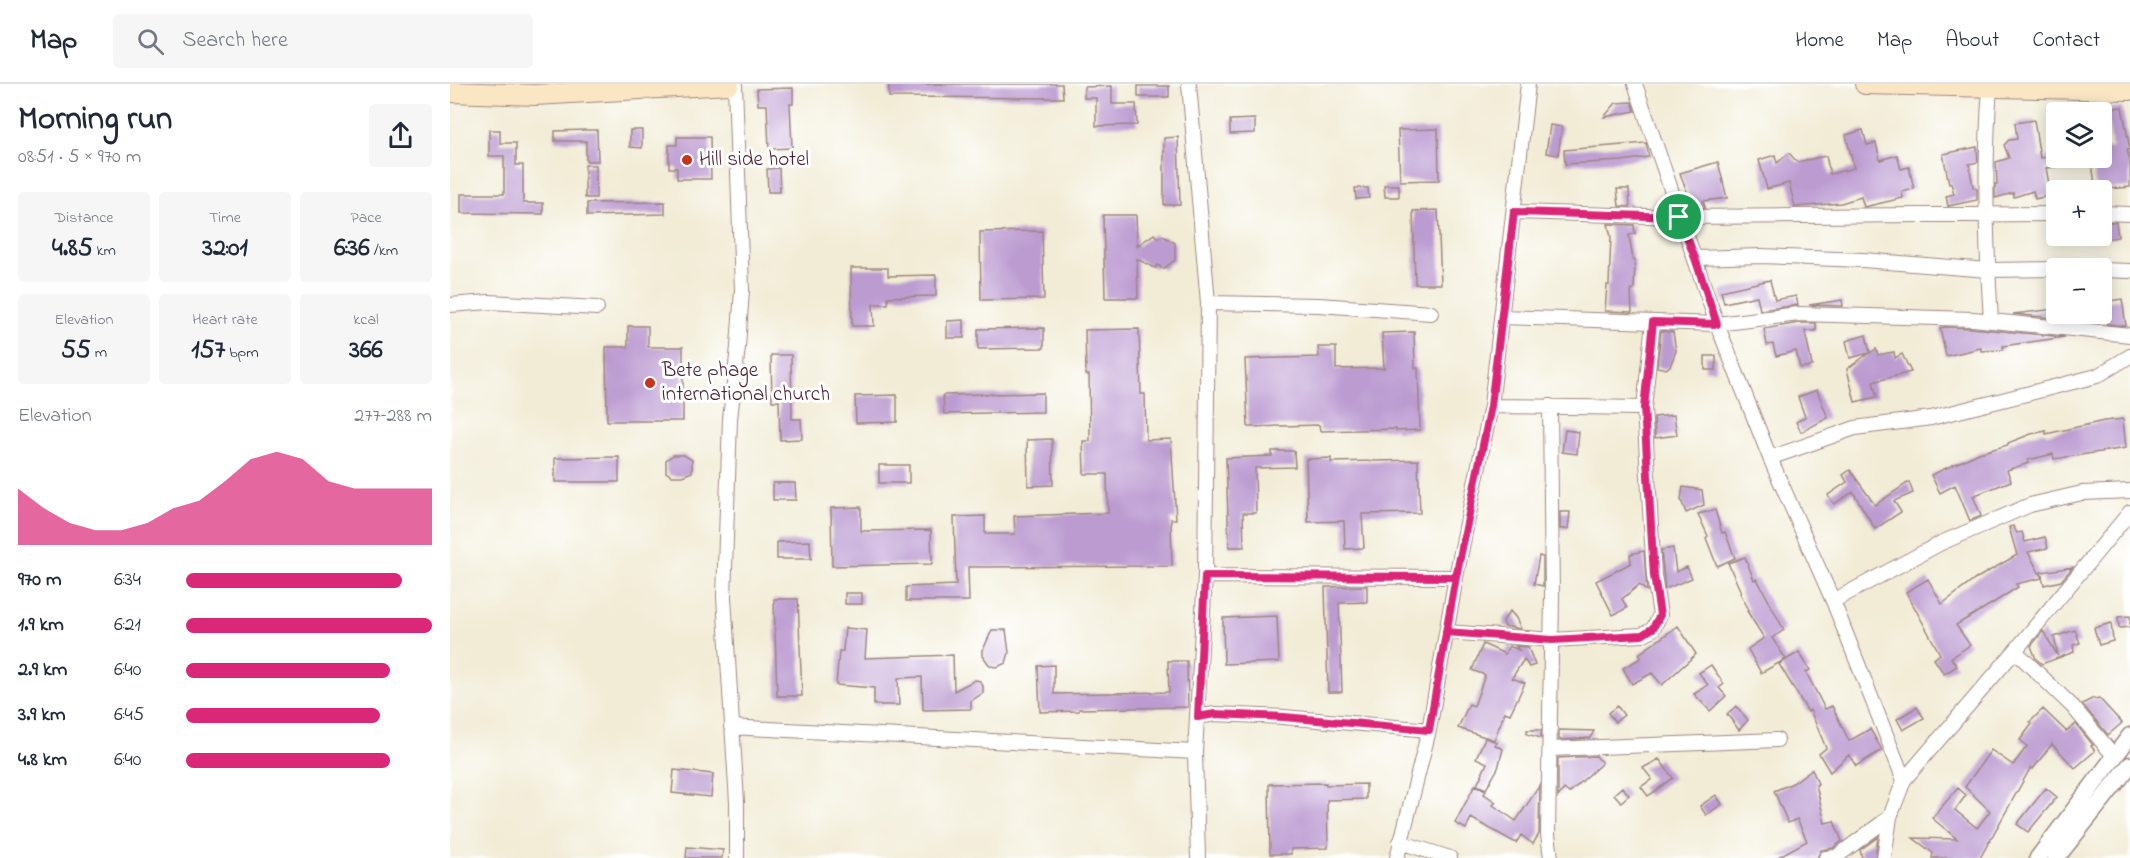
<!DOCTYPE html>
<html lang="en">
<head>
<meta charset="utf-8">
<style>
	body { margin:0; font-family:"Indie Flower",sans-serif; background:#f6f6f7; color:#1f2937; height:100vh; display:flex; flex-direction:column; font-size:22px; white-space:nowrap }
	* { box-sizing:border-box; margin:0 }
	p { font-size:20px; color:#747a83 }
	.icon { flex:none; width:33px; height:33px; fill:none; stroke:currentColor; stroke-width:2; stroke-linecap:round; stroke-linejoin:round }
	.map { position:relative; flex:1; overflow:hidden }
	.panel { display:flex; flex-direction:column; background:#fff; width:450px }
	.panel>* { flex:none }
	.controls { position:absolute; left:1596px; top:18px; display:grid; gap:12px }
	.controls a { display:grid; place-items:center; width:66px; height:66px; border-radius:6px; background:#fff; box-shadow:0 3px 15px #0003; font-size:30px }
	.pin { position:absolute; display:grid; place-items:center; width:51px; height:51px; color:#fff; margin:-26px; border:3px solid #fff; border-radius:50%; box-shadow:0 2px 6px #0007 }
	.round { display:grid; place-items:center; flex:none; width:63px; height:63px; border-radius:6px; background:#f6f6f7 }
	.head { display:flex; align-items:center; justify-content:space-between; height:102px; padding:0 18px }
	h1 { font-size:33px; font-weight:700; line-height:45px }
	.figures { display:grid; grid-template-columns:repeat(3,1fr); gap:9px; height:102px; padding:6px 18px }
	.figures div { display:grid; align-content:center; border-radius:6px; background:#f6f6f7; text-align:center }
	.figures b { font-size:26px; font-weight:700 }
	.figures small { font-size:16px; font-weight:400 }
	.figures p { font-size:16px }
	.chart { height:168px; padding:12px 18px }
	.chart p { display:flex; justify-content:space-between }
	.chart svg { width:100%; height:108px; margin-top:6px; fill:#db2777; opacity:.7 }
	ul { padding:0 18px; list-style:none; font-size:20px }
	li { display:grid; grid-template-columns:96px 72px 1fr; align-items:center; height:45px }
	li i { height:15px; border-radius:8px; background:#db2777 }
	header { display:flex; align-items:center; gap:36px; box-sizing:border-box; height:84px; padding:0 30px; background:#fff; border-bottom:2px solid #e0e1e3 }
	header strong { font-size:28px }
	nav { display:flex; gap:33px; margin-inline-start:auto; font-size:21px }
	.search { width:420px; height:54px; background:#f6f6f7; display:flex; align-items:center; gap:15px; box-sizing:border-box; padding:0 21px; border-radius:6px; color:#747a83; font-size:22px }
	main { display:flex; flex:1; min-height:0 }
	.map>svg:first-child { display:block }
	.building { fill:#bc9bd1 }
	.lines { fill:none; stroke-linecap:round; stroke-linejoin:round }
	.minor-casing { stroke:#9e8680; stroke-width:16 }
	.tertiary-casing { stroke:#9e8680; stroke-width:19 }
	.secondary-casing { stroke:#9e8680; stroke-width:22 }
	.minor { stroke:#fff; stroke-width:14 }
	.tertiary { stroke:#fff; stroke-width:16 }
	.secondary { stroke:#fbe6c4; stroke-width:20 }
	.route-casing { stroke:#fff; stroke-width:12 }
	.route { stroke:#db2777; stroke-width:8 }
	.poi-dot { fill:#c8321e; stroke:#fff; stroke-width:2 }
	.labels { text-anchor:middle; dominant-baseline:central; stroke-width:6; stroke-linejoin:round; paint-order:stroke }
	.poi-label { font-size:21px; fill:#4a1f2b; stroke:#fff; text-anchor:start }
</style>
</head>
<body>
<header>
<strong>Map</strong>
<div class="search"><svg class="icon" aria-label="search" viewBox="0 0 24 24"><circle cx="10" cy="10" r="6"/><path d="M15 15l6 6"/></svg>Search here</div>
<nav><a>Home</a><a>Map</a><a>About</a><a>Contact</a></nav>
</header>
<main>
<section class="panel">
<div class="head"><div><h1>Morning run</h1><p>08:51 · 5 × 970 m</p></div><a class="round"><svg class="icon" aria-label="share" viewBox="0 0 24 24"><path d="M12 15V3M7 8l5-5 5 5M5 13v7h14v-7"/></svg></a></div>
<div class="figures">
<div><p>Distance</p><b>4.85<small> km</small></b></div>
<div><p>Time</p><b>32:01</b></div>
<div><p>Pace</p><b>6:36<small> /km</small></b></div>
</div>
<div class="figures">
<div><p>Elevation</p><b>55<small> m</small></b></div>
<div><p>Heart rate</p><b>157<small> bpm</small></b></div>
<div><p>kcal</p><b>366</b></div>
</div>
<div class="chart"><p><span>Elevation</span>277–288 m</p>
<svg viewBox="0 0 160 44" preserveAspectRatio="none"><path d="M0 44V21L10 29L20 35L30 38L40 38L50 35L60 29L70 26L80 18L90 9L100 6L110 9L120 18L130 21L140 21L150 21L160 21V44z"/></svg>
</div>
<ul>
<li><b>970 m</b>6:34<i style="width:88%"></i></li>
<li><b>1.9 km</b>6:21<i style="width:100%"></i></li>
<li><b>2.9 km</b>6:40<i style="width:83%"></i></li>
<li><b>3.9 km</b>6:45<i style="width:79%"></i></li>
<li><b>4.8 km</b>6:40<i style="width:83%"></i></li>
</ul>
</section>
<div class="map">
<svg width="1680" height="774" viewBox="0 0 1680 774">
	<rect width="100%" height="100%" fill="#fff"/>
	<filter id="ink" filterUnits="userSpaceOnUse"><feTurbulence type="fractalNoise" baseFrequency=".0167" numOctaves="2"/><feDisplacementMap in="SourceGraphic" scale="12" xChannelSelector="R" yChannelSelector="G"/><feConvolveMatrix kernelMatrix="1 2 1 2 8 2 1 2 1" color-interpolation-filters="sRGB"/></filter>
	<filter id="wash" filterUnits="userSpaceOnUse"><feTurbulence type="fractalNoise" baseFrequency=".008" numOctaves="4" result="noise"/><feDisplacementMap in="SourceGraphic" scale="24" xChannelSelector="R" yChannelSelector="G"/><feGaussianBlur stdDeviation="1.35" result="paint"/><feColorMatrix in="noise" values="0 0 0 0 0 0 0 0 0 0 0 0 0 0 0 0 0 1.4 0 .05"/><feComposite in="paint" operator="in"/></filter>
	<g filter="url(#wash)">
		<rect width="100%" height="100%" fill="#f2ecd6"/>
		<g id="blocks">
			<path class="building" d="M439 0H612L613 14 439 13Z
				M662 2V20H686L687 41 646 42V14H634V3Z
				M688 2H719V13H688Z
				M343 4V20H340L342 64 319 65 317 21H308L307 5Z
				M1182 18 1185 27 1154 33 1166 19Z
				M1672 23 1680 65 1677 66 1680 76V103L1646 106 1641 74H1652V65L1662 64 1656 25Z
				M805 35V49L780 50V36Z
				M1584 36 1590 74 1606 72V83L1596 84 1601 111 1585 115 1583 107 1564 113 1563 109 1545 114V100H1547L1546 78 1559 74 1554 61 1559 56 1567 55 1565 39Z
				M1100 41 1112 43 1108 71 1096 69Z
				M988 45 989 96 950 97 948 46Z
				M39 46H50V59H66V81H73V119H93V130L11 129V110H54V72H39Z
				M136 46H147L148 77H136V57H105V47Z
				M180 46H192V64L180 63Z
				M1413 46 1417 61 1426 59 1430 76 1447 71 1451 85 1459 83 1464 105 1452 108 1453 114 1414 123 1411 113 1391 119 1345 123 1339 99 1317 105 1309 76 1325 71 1327 79 1339 69 1347 78 1376 72 1380 90 1404 84 1396 51Z
				M227 53H260L261 95H227V84H219V61H227Z
				M728 53 730 121H714V54Z
				M1196 59 1199 73 1172 77 1115 80 1114 66Z
				M1527 63 1528 78 1519 80 1523 103 1527 105V116L1498 122 1496 112 1504 110 1501 99 1499 100 1493 70Z
				M1268 78 1277 114 1253 117 1255 124H1243L1230 89Z
				M135 81H146V114H135Z
				M329 84 330 108H318L317 85Z
				M934 101H949V113H935Z
				M905 104H918L919 114 906 115Z
				M1167 105H1179L1180 123 1169 122Z
				M215 118V130L137 132V119Z
				M988 126 991 200H965L963 127Z
				M653 131H686L687 162 704 150 708 154 713 152 725 159V176L713 185 708 181 705 184 687 175 688 214H655Z
				M1654 138H1666L1668 153 1656 155Z
				M1158 140 1184 141 1185 150 1179 151 1183 176H1185L1184 206H1181L1182 228 1155 227 1157 201H1159L1161 153Z
				M592 147 594 215 531 216 530 148Z
				M401 184H438V192L486 191V212L438 213V220H423L424 242H402Z
				M1320 196 1325 216 1346 212 1348 221 1310 226 1307 212 1274 219 1271 207Z
				M1672 215 1676 242 1657 240 1653 218Z
				M1392 216 1393 222 1359 221Z
				M1606 225V230H1629L1631 237 1563 230Z
				M514 236V254H497V237Z
				M1349 239H1366V247H1355L1362 282 1350 284 1346 267 1326 272 1323 260 1317 261 1314 245Z
				M178 242H198V263H233V337H157L156 263H178Z
				M1494 243 1522 244 1615 253 1553 262V266L1531 267V264L1496 272 1490 244Z
				M594 244V264L528 265V245Z
				M689 245 691 310H695L696 356 721 355 726 435H721L722 482 518 483 519 517H456V503L506 501 504 433 535 432V450H565L564 432 658 429 657 390H634L633 357H640L639 291H636L635 246Z
				M1211 247 1223 248 1226 267 1220 282 1216 285 1207 283Z
				M964 248 965 284H968L970 346 946 347V345L870 347 869 341 798 343 795 275 869 273 868 263H886V285L934 284 932 249Z
				M1416 251 1420 269 1426 265 1428 271 1444 268 1445 274 1452 270 1461 288 1423 298 1427 313 1405 318 1397 285 1419 269 1400 274 1396 257Z
				M321 271H341L342 335H351L352 355 330 356 329 317H322Z
				M1255 272H1266V286H1255Z
				M1367 306 1378 334 1351 348 1346 338 1355 333 1348 313Z
				M593 309V328L494 330 493 311Z
				M447 311V338L406 339 405 312Z
				M1224 331 1227 351 1205 354 1204 333Z
				M1673 335 1676 364 1604 375 1603 370 1578 376 1579 379 1557 386 1561 397 1523 412 1531 432 1520 437 1505 401 1490 409 1481 391 1529 369 1558 361V359L1581 350 1596 347V350L1654 337Z
				M1115 346 1129 348 1127 370 1112 368Z
				M602 355 603 401 578 402 577 356Z
				M822 367H844L845 383 805 384 806 429H793L794 463H779L776 374 822 372Z
				M223 371H234L242 376V388L232 392H222L216 388V376Z
				M169 373V398H105V374Z
				M881 374V378L968 376 970 429 912 430 914 464 895 465 894 437 858 438 856 375Z
				M429 381H459V399H429Z
				M1400 386 1425 421 1459 398 1463 409 1444 417 1451 428 1425 445 1403 408 1384 420 1378 411 1397 398 1393 391Z
				M323 399H345L346 416H323Z
				M1233 403 1252 406 1254 421 1236 429 1231 416Z
				M411 423V447L481 446 482 480 382 482 381 424Z
				M1265 426 1272 449 1275 448 1285 474 1267 482 1256 454 1258 452 1248 430Z
				M1110 428H1120L1118 445H1110Z
				M1563 442 1567 449 1572 448 1575 458 1595 453 1598 464 1578 468 1592 494 1566 500 1568 503 1543 519 1506 541 1520 561 1501 574 1507 582 1494 590 1484 575 1490 570 1456 508 1478 495 1492 520 1527 494 1567 471 1559 443Z
				M360 457 361 475H327V458Z
				M1223 464 1226 488 1237 483 1242 494 1215 505 1211 466Z
				M1194 467 1197 507 1189 501 1172 515 1177 524 1163 531 1146 497 1181 479 1180 470Z
				M1089 472 1093 473V502L1084 500Z
				M1295 473 1304 496 1307 495 1334 546 1322 554 1336 575 1311 589 1298 565 1314 554 1297 527 1299 526 1290 509 1291 508 1278 479Z
				M1623 483 1611 497 1594 501 1591 488Z
				M917 502V518L889 519 892 608H878L875 503Z
				M395 509H412V520H395Z
				M324 515H348L352 612H327Z
				M1060 527 1066 534 1071 545 1054 542 1053 537Z
				M827 532 829 578 774 580 773 534Z
				M1680 532V543L1669 544 1668 533Z
				M1661 539 1663 557 1649 561 1644 544Z
				M1228 542 1246 570 1212 601 1202 589 1182 600 1173 584 1191 574 1189 570Z
				M395 544 417 546 415 574 503 571 504 607 525 596 530 597 533 602V609L521 617V625L473 626 472 593 448 594 449 621H424V604L386 601 389 567H393Z
				M542 546H556L559 569 556 579 547 583 540 582 533 572V566Z
				M1625 546 1630 559 1623 561 1624 568 1592 580 1586 575 1581 562 1593 547 1608 572 1604 553Z
				M1033 560 1055 570 1059 562 1069 566 1066 562 1078 563 1085 581 1079 583 1074 575 1062 594 1075 599 1060 630 1055 628 1044 656 1008 644 1019 620 1024 622 1035 591 1022 586Z
				M1349 568 1360 586 1356 588 1375 625 1382 622 1399 657 1420 645 1432 666 1406 682 1399 671 1380 688 1369 670 1376 664 1360 626 1358 628 1329 580Z
				M718 577H737L738 623 629 625V627L590 628 588 582 604 581V610L719 608Z
				M1261 581 1274 600 1269 604 1276 612 1260 627 1244 610 1258 601 1249 589Z
				M1644 614 1645 615 1649 614 1672 639 1658 651 1632 620Z
				M1167 622 1174 631 1165 638 1158 629Z
				M1286 622 1298 636 1289 646 1277 630Z
				M1467 623 1474 634 1453 646 1447 635Z
				M1593 625 1616 647 1626 640 1643 661 1641 662 1645 667 1625 684 1602 660 1583 685 1581 683 1530 774H1482L1483 769 1463 754 1507 755 1482 734 1508 704 1516 711 1505 726 1527 744 1540 727 1515 703 1541 666 1563 681 1577 662 1570 656 1582 640 1580 638Z
				M1077 646H1091V654L1077 650Z
				M1109 646 1144 647 1140 654 1109 656Z
				M1035 654 1047 658 1045 661 1053 665 1048 684 1036 705 1027 701 1037 679 1026 674Z
				M1146 672 1152 679 1119 709 1114 705 1108 713V674Z
				M1209 675 1223 694 1198 712 1191 703 1202 695 1193 684Z
				M1362 685 1368 700 1366 701 1375 739 1384 737 1392 757 1383 764 1371 766 1367 774H1326L1357 757 1347 735 1338 739 1324 707 1343 699Z
				M224 686 263 690 261 713 222 709Z
				M876 699V701L916 700V715L877 716 878 764 841 765V770H820L819 700Z
				M1025 701 1036 707 1034 710 1046 718 1043 721 1066 737 1090 701 1089 750 1083 760 1071 751 1066 759 1021 734 1016 745 1005 739Z
				M1172 703 1179 711 1171 718 1164 710Z
				M1596 704 1607 713 1578 748 1567 740Z
				M1266 711 1272 720 1256 731 1250 722Z
				M1428 753 1425 774H1412L1410 766Z
				M237 763 273 766 272 774H236Z"/>
		</g>
	</g>
	<g filter="url(#ink)">
		<use href="#blocks" fill-opacity="0" stroke="#9e8680" stroke-width="1.5"/>
		<g class="lines">
			<defs>
				<path id="minor" d="M285 0 292 206 288 263 280 335 274 513 287 718V774
					M739 0 758 219 755 492 745 668 748 774
					M1185 0 1267 240 1320 374 1383 517 1454 696
					M1540 3C1534 81 1536 159 1541 237
					M1064 128 1229 133 1606 130
					M1652 129 1680 130
					M1245 174 1311 172 1413 176 1538 186 1606 185
					M1652 186 1680 187
					M758 219 869 221 981 229
					M0 221 39 218 147 224
					M1051 233 1267 240 1349 230 1523 235 1680 251
					M1041 322 1194 324
					M1100 322 1102 512 1098 750 1101 774
					M1320 374 1405 344 1481 334 1647 292 1680 272
					M755 492 1006 493
					M1383 517 1491 459 1580 421 1632 409 1680 407
					M997 548 1102 556 1192 551 1203 545 1210 531 1204 492 1194 324 1203 238
					M1565 567 1623 623 1664 672
					M748 633 765 630 834 633 979 646
					M281 643 745 668
					M1100 665 1327 656
					M950 758 1000 774
					M947 774 979 646 1006 493 1041 322 1078 0
					M1376 774 1386 773 1440 733
					M1434 774 1440 733 1454 696 1565 567 1680 428"/>
				<path id="tertiary" d="M1588 774 1680 652
					M1606 774 1680 681"/>
				<path id="secondary" d="M1415 0 1680 6
					M0 8 85 11 279 0"/>
			</defs>
			<use href="#minor" class="minor-casing"/>
			<use href="#tertiary" class="tertiary-casing"/>
			<use href="#secondary" class="secondary-casing"/>
			<use href="#minor" class="minor"/>
			<use href="#tertiary" class="tertiary"/>
			<use href="#secondary" class="secondary"/>
		</g>
	</g>
	<g class="lines" filter="url(#ink)">
		<defs>
			<path id="route" d="M1229 133 1064 128 1041 322 1006 493 979 646 834 633 765 630 748 633 755 492 1006 493 996 548 1102 556 1192 551 1203 544 1210 531 1204 492 1194 324 1203 238 1267 240 1245 174 1229 133"/>
		</defs>
		<use href="#route" class="route-casing"/>
		<use href="#route" class="route"/>
	</g>
	<g class="poi-dot">
		<circle cx="237" cy="76" r="6"/>
		<circle cx="200" cy="299" r="6"/>
	</g>
	<g class="labels">
		<g class="poi-label">
			<text x="249" y="76">Hill side hotel</text>
			<text x="212" y="287">Bete phage<tspan x="212" dy="24">international church</tspan></text>
		</g>
	</g>
</svg>
<div class="controls">
<a><svg class="icon" aria-label="layers" viewBox="0 0 24 24"><path d="M12 4l9 5-9 5-9-5zM3 14l9 5 9-5"/></svg></a>
<a>+</a>
<a>−</a>
</div>
<div class="pin" style="left:1229px;top:133px;background:#1e9e55"><svg class="icon" aria-label="arrive" viewBox="0 0 24 24"><path d="M6 21V4h12l-3 4 3 4H6"/></svg></div>
</div>
</main>
</body>
</html>
